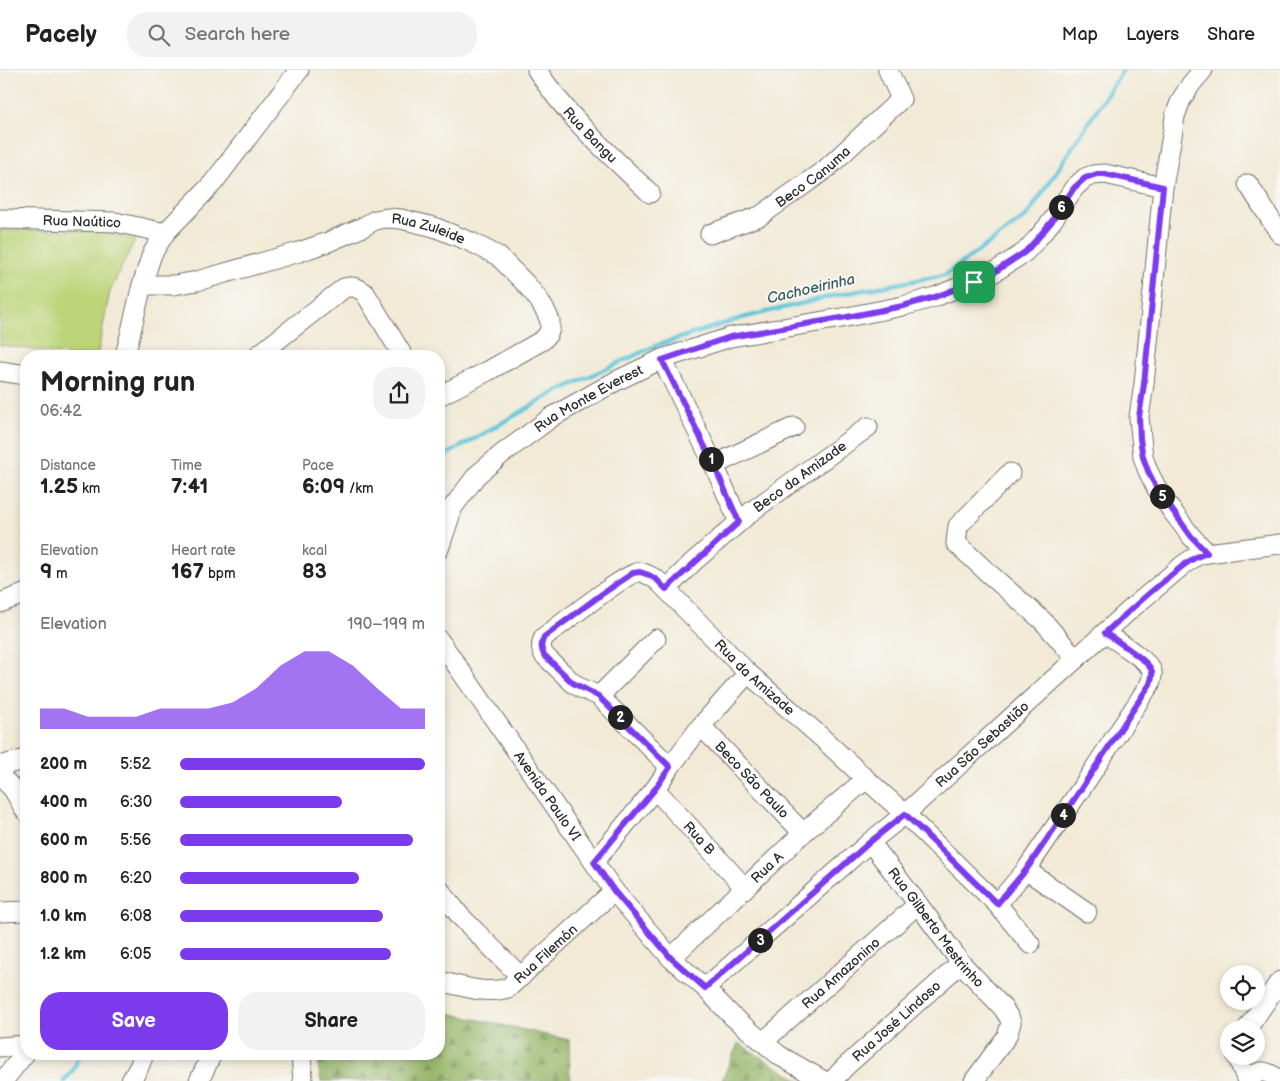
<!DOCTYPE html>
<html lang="en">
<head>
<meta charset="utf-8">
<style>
	body { margin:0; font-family:"Balsamiq Sans",sans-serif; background:#f2f2f2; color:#222; height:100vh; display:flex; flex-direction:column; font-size:19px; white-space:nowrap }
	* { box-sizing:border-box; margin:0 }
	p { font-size:16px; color:#767676 }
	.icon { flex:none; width:28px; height:28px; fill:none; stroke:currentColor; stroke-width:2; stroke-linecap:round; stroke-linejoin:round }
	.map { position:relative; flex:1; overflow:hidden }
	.details { position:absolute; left:20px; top:280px; width:425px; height:710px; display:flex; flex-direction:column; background:#fff; border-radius:20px; box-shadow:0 2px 8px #0003 }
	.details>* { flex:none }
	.controls { position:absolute; left:1220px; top:895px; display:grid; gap:10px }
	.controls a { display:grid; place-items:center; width:45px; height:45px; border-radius:50%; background:#fff; box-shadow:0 2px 8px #0003; font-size:25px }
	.pin { position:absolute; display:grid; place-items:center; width:42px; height:42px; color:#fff; margin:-21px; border-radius:10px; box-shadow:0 2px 8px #0006 }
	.km { position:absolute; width:25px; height:25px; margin:-12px; border-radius:50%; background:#222; color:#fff; font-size:14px; line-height:25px; text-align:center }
	.round { display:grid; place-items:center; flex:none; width:52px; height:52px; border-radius:20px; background:#f2f2f2 }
	.head { display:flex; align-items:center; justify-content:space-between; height:85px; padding:0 20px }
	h1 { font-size:28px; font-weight:700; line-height:38px }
	.stats { display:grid; grid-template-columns:repeat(3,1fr); gap:8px; height:85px; padding:5px 20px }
	.stats div { display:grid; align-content:center }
	.stats b { font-size:21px; font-weight:700 }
	.stats small { font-size:14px; font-weight:400 }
	.stats p { font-size:14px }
	.chart { height:140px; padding:10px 20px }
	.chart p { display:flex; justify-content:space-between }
	.chart svg { width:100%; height:90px; margin-top:5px; fill:#7c3aed; opacity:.7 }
	.cta { display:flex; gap:10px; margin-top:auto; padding:10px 20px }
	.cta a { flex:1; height:58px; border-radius:20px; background:#7c3aed; color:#fff; font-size:20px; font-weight:700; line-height:58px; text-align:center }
	.cta a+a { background:#f2f2f2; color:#222 }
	ul { padding:0 20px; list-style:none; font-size:16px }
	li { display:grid; grid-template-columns:80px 60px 1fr; align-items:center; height:38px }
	li i { height:12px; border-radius:6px; background:#7c3aed }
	header { display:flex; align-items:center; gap:30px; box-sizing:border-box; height:70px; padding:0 25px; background:#fff; border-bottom:1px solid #e0e0e0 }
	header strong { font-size:24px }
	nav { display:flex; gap:28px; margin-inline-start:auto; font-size:18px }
	.search { width:350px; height:45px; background:#f2f2f2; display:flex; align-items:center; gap:12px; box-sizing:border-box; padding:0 18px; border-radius:20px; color:#767676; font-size:19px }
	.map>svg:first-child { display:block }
	.forest { fill:url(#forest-firs); stroke:#60704a }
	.green { fill:#bdd478; stroke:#748052 }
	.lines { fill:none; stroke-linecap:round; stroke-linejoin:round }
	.stream { stroke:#5ec6da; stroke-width:4.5 }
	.minor-casing { stroke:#716e67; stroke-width:21 }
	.minor { stroke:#fff; stroke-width:19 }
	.route-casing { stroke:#fff; stroke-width:10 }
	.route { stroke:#7c3aed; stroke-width:6 }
	.labels { text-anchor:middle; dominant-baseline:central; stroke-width:4; stroke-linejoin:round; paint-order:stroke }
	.street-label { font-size:14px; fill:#2b2b2b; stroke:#f6f6f2 }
	.water-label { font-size:15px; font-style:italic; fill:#3a5a60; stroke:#f6f6f2 }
</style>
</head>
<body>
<header>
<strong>Pacely</strong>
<div class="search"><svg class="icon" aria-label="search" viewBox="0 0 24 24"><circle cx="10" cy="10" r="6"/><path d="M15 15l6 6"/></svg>Search here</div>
<nav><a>Map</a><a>Layers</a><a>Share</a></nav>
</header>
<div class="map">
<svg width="1280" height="1011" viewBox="0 0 1280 1011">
	<defs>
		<pattern id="forest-firs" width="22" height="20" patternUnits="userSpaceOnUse" patternTransform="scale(1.25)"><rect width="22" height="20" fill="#96b668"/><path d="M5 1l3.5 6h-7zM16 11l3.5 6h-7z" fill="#7b9456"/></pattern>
	</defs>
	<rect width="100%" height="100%" fill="#f6f6f2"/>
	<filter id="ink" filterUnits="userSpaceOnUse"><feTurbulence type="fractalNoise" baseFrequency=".02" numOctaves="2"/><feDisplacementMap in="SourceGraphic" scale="10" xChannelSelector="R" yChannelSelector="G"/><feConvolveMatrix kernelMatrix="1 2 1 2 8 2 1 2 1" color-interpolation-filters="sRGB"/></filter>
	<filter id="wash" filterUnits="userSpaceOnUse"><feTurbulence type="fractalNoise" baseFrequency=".0096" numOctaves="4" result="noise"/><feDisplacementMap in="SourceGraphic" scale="20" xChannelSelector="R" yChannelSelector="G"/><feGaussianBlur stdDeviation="1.12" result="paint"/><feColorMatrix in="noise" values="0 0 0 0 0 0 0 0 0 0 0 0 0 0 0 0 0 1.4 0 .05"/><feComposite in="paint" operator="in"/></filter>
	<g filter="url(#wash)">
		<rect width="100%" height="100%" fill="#f2ead7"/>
		<path class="forest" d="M439 941 569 970 570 1011H395L394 1008 365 1011H321L316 984H439Z
			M738 973 800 1011H722Z"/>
		<path class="green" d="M0 160 101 161 135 170 110 221 97 286H75L0 275Z"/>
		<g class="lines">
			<path class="stream" d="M439 389 554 323 655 276 742 248 837 225 945 205 1027 146 1123 0
				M64 1011 73 1000 80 984"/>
		</g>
	</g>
	<g filter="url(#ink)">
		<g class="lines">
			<defs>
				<g id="minor">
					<path id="s1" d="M537 0C567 47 610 85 650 123"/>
					<path d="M1203 0 1191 14 1181 30 1175 46 1173 60 1163 117 1144 314 1139 347 1143 387 1148 401 1157 419 1172 441 1191 466 1207 483"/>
					<path d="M1248 114 1280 164"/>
					<path id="s2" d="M0 149 115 152 165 163"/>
					<path id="s3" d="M710 164 760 146 826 99 901 29 888 0"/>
					<path id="s4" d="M142 215H174L197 211 299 182 328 172 363 157 375 150 387 148 401 149 434 157 471 172 498 186 526 214 539 230 546 242 550 251V259L548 264 543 270 488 301 439 326"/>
					<path d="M125 286 142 215 152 184 165 163 213 113 299 0"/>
					<path d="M257 286 344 218C353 216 357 217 365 223L403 286"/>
					<path d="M662 289 714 395 739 452"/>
					<path d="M0 301 26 305"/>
					<path d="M714 395 794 357"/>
					<path d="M1010 403 958 456 956 473 986 501 1043 551 1076 589"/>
					<path id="s5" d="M439 479 453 437 477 405 502 384 552 347 616 311 662 289 731 267 847 247 903 236 935 227 993 203 1025 182 1037 169 1052 151 1074 118 1085 108 1093 105 1105 104 1163 117"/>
					<path id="s6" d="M666 519 693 492 752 441 868 357"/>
					<path d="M0 533 26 523"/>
					<path id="s7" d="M439 570 614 821 671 888 705 918 733 947 763 972 780 986 824 1011"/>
					<path d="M599 626 656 569"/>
					<path id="s8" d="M701 656 803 763"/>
					<path d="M0 696 26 689"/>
					<path id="s9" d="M670 697 599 626 583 619 573 613 544 585C540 578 541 573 544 567 558 557 628 501 640 502 646 503 652 507 657 510L748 603 821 667 866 709 905 744 997 834 1030 874"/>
					<path d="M0 706 13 719 26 742"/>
					<path id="s10" d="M655 719 745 818"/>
					<path id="s11" d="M870 772 918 834 961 893 1003 938 1010 949 1011 953 1007 966 974 1011"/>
					<path d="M594 792 655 719 670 697 701 656 748 603"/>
					<path d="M1026 800 1087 842"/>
					<path d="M439 819 461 847 521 907"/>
					<path d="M997 834 1026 800 1083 716 1150 614C1151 610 1153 606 1152 602 1151 592 1115 570 1105 563"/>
					<path d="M0 842 26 841"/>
					<path id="s12" d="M671 888 803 763 866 709"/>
					<path id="s13" d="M439 911C461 916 486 925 508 918L614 821"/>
					<path id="s14" d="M705 918 870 772 905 744 1132 538 1183 495 1198 485 1207 483 1280 474"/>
					<path d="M1247 959 1280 911"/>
					<path id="s15" d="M763 972 918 834"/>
					<path d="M0 977 26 975"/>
					<path d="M301 984 303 1011"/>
					<path d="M1237 986 1247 1011"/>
					<path d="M3 1011 26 982"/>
					<path d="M131 1011 139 997 144 984"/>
					<path d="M199 1011 212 984"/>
					<path id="s16" d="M832 1011 845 997 961 893"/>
					<path d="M1248 1011C1260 997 1267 1001 1280 1010"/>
				</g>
			</defs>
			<use href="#minor" class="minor-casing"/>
			<use href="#minor" class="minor"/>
		</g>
	</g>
	<g class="lines" filter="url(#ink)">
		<defs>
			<path id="route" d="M1097 104H1105L1163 117 1144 314 1139 347 1140 369 1143 387 1148 401 1157 419 1191 466 1207 483C1192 487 1180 498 1168 508 1146 525 1126 544 1105 563 1115 570 1151 592 1152 602 1153 606 1151 610 1150 614L1083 716 1026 800 997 834 905 744 870 772 705 918 671 888 614 821 594 792 655 719 670 697 598 626 573 613 544 585C540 578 541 573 544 567L602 524 633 503 640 502 649 505 657 510 666 519 739 452 714 395 662 290 730 267 847 247 903 236 935 227 974 212 993 203 1025 182 1037 169 1052 151 1074 118 1085 108Z"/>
		</defs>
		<use href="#route" class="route-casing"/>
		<use href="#route" class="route"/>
	</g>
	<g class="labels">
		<g class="street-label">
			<text stroke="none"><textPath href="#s1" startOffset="84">Rua Bangu</textPath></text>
			<text stroke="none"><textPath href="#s3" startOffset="119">Beco Canuma</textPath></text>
			<text stroke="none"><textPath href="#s2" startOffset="82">Rua Naútico</textPath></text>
			<text stroke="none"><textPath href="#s4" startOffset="299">Rua Zuleide</textPath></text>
			<text stroke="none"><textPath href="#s5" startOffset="220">Rua Monte Everest</textPath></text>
			<text stroke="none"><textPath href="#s6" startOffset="175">Beco da Amizade</textPath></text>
			<text stroke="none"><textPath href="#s9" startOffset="462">Rua da Amizade</textPath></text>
			<text stroke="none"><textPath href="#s14" startOffset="369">Rua São Sebastião</textPath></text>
			<text stroke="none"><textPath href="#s8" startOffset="74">Beco São Paulo</textPath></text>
			<text stroke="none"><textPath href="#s7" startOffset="190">Avenida Paulo VI</textPath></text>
			<text stroke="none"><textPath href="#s10" startOffset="66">Rua B</textPath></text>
			<text stroke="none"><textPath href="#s12" startOffset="132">Rua A</textPath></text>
			<text stroke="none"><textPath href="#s11" startOffset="108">Rua Gilberto Mestrinho</textPath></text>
			<text stroke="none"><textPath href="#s13" startOffset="121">Rua Filemón</textPath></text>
			<text stroke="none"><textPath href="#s15" startOffset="104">Rua Amazonino</textPath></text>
			<text stroke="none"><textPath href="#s16" startOffset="88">Rua José Lindoso</textPath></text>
		</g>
		<g class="water-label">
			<text transform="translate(811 219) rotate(-13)">Cachoeirinha</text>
		</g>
	</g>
</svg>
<div class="controls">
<a><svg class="icon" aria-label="locate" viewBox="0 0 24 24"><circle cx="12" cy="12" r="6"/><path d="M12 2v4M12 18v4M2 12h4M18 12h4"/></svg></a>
<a><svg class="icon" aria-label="layers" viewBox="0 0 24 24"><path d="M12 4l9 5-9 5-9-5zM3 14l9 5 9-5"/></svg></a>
</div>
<div class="pin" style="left:974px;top:212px;background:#1e9e55"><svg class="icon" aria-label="arrive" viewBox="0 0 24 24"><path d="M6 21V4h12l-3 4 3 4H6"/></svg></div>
<b class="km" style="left:711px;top:389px">1</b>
<b class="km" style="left:620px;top:647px">2</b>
<b class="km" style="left:760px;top:870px">3</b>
<b class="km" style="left:1063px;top:745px">4</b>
<b class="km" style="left:1162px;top:426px">5</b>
<b class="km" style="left:1061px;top:137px">6</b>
<section class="details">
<div class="head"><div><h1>Morning run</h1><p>06:42</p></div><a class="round"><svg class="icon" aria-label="share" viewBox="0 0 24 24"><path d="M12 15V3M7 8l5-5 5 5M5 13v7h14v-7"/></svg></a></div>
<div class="stats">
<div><p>Distance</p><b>1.25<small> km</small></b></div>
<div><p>Time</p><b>7:41</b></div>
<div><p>Pace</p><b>6:09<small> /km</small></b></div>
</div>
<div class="stats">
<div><p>Elevation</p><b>9<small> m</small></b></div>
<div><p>Heart rate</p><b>167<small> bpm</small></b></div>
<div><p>kcal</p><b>83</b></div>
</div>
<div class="chart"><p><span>Elevation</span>190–199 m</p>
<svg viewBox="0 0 160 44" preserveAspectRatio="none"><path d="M0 44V34L10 34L20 38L30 38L40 38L50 34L60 34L70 34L80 31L90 24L100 13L110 6L120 6L130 13L140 24L150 34L160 34V44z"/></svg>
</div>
<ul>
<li><b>200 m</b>5:52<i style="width:100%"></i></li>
<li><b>400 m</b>6:30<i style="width:66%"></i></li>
<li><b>600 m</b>5:56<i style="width:95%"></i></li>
<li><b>800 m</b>6:20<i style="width:73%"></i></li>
<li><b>1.0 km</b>6:08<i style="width:83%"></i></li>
<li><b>1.2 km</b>6:05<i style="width:86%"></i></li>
</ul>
<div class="cta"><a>Save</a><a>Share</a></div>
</section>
</div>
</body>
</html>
